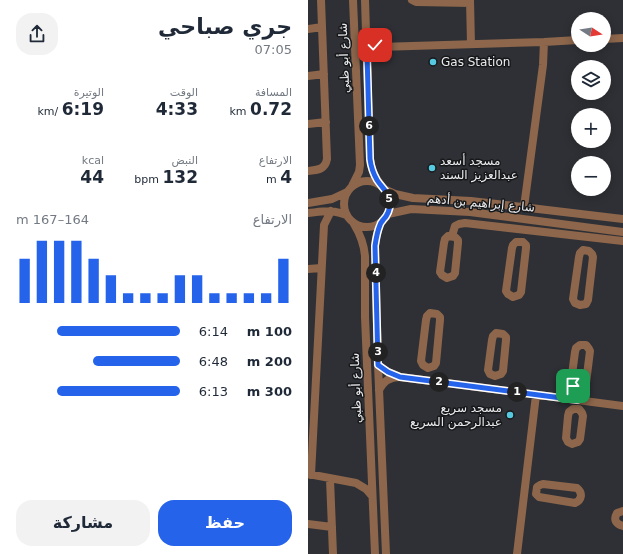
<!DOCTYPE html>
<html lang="ar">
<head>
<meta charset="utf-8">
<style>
	body { margin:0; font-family:"DejaVu Sans",Vazirmatn,sans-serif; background:#f2f2f3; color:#1f2937; direction:rtl; height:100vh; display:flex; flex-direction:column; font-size:15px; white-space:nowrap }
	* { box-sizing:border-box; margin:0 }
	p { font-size:13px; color:#747a83 }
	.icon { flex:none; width:22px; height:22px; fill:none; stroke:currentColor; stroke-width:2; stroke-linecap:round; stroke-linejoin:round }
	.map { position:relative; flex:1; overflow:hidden; direction:ltr }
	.sheet { display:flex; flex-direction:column; background:#fff; width:308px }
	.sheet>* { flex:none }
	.needle { width:26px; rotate:102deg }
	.controls { position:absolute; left:263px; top:12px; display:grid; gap:8px }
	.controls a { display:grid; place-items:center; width:40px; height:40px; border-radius:50%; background:#fff; box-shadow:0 2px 10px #0003; font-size:20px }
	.pin { position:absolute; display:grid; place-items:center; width:34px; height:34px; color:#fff; margin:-17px; border-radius:8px; box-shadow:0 2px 6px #0006 }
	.km { position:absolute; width:20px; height:20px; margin:-10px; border-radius:50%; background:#222; color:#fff; font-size:11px; line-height:20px; text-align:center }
	.round { display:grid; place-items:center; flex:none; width:42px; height:42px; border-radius:16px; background:#f2f2f3 }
	.summary { display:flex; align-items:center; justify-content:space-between; height:68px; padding:0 16px }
	h1 { font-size:22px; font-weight:600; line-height:30px }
	.stats { display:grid; grid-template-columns:repeat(3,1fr); gap:6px; height:68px; padding:4px 16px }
	.stats div { display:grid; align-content:center }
	.stats b { font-size:17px; font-weight:600 }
	.stats small { font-size:11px; font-weight:400 }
	.stats p { font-size:11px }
	.chart { height:112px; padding:8px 16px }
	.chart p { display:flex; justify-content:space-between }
	.chart svg { width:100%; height:72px; margin-top:4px; stroke:#2563eb; stroke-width:6 }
	.action { display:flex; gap:8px; margin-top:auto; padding:8px 16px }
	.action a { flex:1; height:46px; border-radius:16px; background:#2563eb; color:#fff; font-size:16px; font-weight:600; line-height:46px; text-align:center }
	.action a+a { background:#f2f2f3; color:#1f2937 }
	ul { padding:0 16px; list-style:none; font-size:13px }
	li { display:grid; grid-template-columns:64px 48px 1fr; align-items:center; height:30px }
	li i { height:10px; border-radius:5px; background:#2563eb }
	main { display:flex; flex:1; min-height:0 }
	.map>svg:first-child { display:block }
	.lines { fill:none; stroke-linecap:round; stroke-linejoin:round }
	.minor { stroke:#8d664b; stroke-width:8 }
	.route-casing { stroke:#fff; stroke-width:8 }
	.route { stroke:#2563eb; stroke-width:5 }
	.poi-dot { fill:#56c9e1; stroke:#17181a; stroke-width:1.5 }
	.labels { text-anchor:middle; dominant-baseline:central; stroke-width:3; stroke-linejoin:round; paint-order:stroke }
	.street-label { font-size:12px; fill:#eaebee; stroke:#17181a }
	.poi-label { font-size:12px; fill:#eaebee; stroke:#17181a; text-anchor:start }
</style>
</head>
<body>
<main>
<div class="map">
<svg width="315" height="554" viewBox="0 0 315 554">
	<rect width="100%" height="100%" fill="#2e3035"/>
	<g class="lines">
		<path class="minor" d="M57 0 62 159C63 169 66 177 73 185
			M104 0 108 2 162 3
			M162 0 163 44
			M0 29 14 27
			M296 39 315 38
			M59 54 67 48 71 47 236 42 270 40
			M0 76 16 74
			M0 124 18 122
			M0 171C9 170 17 170 19 159L13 0
			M36 204a23 23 0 1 1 46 0a23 23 0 1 1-46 0Z
			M44 186 51 172 52 165 45 0
			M78 190 87 194 105 198 163 201 315 219
			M0 203 24 199 39 192
			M216 207 235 65 236 42
			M0 213C12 212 26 209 38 215
			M80 214 103 209 162 212 315 232
			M72 223 68 238 67 246 70 365 78 554
			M46 224C52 234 56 244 57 256V317L67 554
			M140 236 147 237 150 240V243L147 273 145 276 139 278 134 275 132 272 136 243 137 239Z
			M144 236 147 226 151 224 157 223 315 241
			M208 242H215L218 245V248L213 292 211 295 205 297 200 294 198 291 204 248 205 245Z
			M275 250 281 251 284 254 285 257 280 300 278 304 272 305 267 303 265 299 271 257 272 253Z
			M0 269 13 268
			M122 313 129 314 132 317V320L128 363 126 366 120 368 115 365 113 361 118 320 119 316Z
			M188 333 195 334 198 337V340L195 371 193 374 187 376 182 374 180 370 184 340 185 336Z
			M272 345H278L281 349 282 351 278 383 276 386 271 388 265 385 263 382 267 352 268 348Z
			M70 365 80 372 92 377 315 406
			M71 390C75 382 82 377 91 377
			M265 409H271L274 413 275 416 272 439 270 442 264 444 260 442 258 438 260 416 261 412Z
			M0 474 48 483 58 489 64 496
			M3 475 16 225 23 211
			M22 479 25 554
			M235 484 269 488C275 493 274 500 267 503L231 497 228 494 229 487 232 485Z
			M315 511 309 513C305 520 308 524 315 526
			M0 524 24 527
			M209 554 228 395"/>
	</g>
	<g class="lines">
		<defs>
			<path id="route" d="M67 45 71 47 67 48 59 54 62 159C63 167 65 173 69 180 74 188 82 193 82 203 82 210 79 216 75 220 73 223 73 222 72 225 69 232 68 239 67 246L70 365 80 372 92 377 269 400 270 388 265 386"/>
		</defs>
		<use href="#route" class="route-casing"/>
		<use href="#route" class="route"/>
	</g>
	<g class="poi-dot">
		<circle cx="125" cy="62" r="4"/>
		<circle cx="124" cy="168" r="4"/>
		<circle cx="202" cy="415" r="4"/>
	</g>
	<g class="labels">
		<g class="street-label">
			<text transform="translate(36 58) rotate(-92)">شارع أبو ظبي</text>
			<text transform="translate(173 203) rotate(5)">شارع إبراهيم بن أدهم</text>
			<text transform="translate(48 388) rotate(-92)">شارع أبو ظبي</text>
		</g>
		<g class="poi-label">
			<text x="133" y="62">Gas Station</text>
			<text x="132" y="161">مسجد أسعد<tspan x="132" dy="14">عبدالعزيز السند</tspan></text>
			<text x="194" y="408" text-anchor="end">مسجد سريع<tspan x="194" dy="14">عبدالرحمن السريع</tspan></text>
		</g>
	</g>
</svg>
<div class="controls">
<a><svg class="needle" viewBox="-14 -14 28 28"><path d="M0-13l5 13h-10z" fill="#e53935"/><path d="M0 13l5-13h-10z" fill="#747a83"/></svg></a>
<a><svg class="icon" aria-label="layers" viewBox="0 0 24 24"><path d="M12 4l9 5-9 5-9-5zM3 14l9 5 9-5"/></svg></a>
<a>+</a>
<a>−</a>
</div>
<div class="pin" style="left:265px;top:386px;background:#1e9e55"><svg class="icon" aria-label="arrive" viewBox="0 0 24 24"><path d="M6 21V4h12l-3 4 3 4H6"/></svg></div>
<div class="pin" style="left:67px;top:45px;background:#d93025"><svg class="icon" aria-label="check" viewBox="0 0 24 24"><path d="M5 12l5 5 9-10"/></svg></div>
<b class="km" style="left:209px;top:392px">1</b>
<b class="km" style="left:131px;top:382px">2</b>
<b class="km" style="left:70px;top:352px">3</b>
<b class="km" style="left:68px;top:273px">4</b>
<b class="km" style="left:81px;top:199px">5</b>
<b class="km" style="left:61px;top:126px">6</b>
</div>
<section class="sheet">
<div class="summary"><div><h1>جري صباحي</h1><p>07:05</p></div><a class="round"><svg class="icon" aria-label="share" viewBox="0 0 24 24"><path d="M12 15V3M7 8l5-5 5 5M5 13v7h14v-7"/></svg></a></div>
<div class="stats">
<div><p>المسافة</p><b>0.72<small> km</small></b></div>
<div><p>الوقت</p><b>4:33</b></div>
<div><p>الوتيرة</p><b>6:19<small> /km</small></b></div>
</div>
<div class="stats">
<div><p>الارتفاع</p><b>4<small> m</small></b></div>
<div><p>النبض</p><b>132<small> bpm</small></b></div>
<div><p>kcal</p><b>44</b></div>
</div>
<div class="chart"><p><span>الارتفاع</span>164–167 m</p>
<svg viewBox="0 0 160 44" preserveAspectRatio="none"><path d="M5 44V17M15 44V6M25 44V6M35 44V6M45 44V17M55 44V27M65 44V38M75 44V38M85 44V38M95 44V27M105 44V27M115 44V38M125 44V38M135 44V38M145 44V38M155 44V17"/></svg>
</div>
<ul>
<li><b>100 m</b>6:14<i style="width:75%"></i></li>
<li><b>200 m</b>6:48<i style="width:53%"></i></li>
<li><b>300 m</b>6:13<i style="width:75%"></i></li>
</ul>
<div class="action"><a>حفظ</a><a>مشاركة</a></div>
</section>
</main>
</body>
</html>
